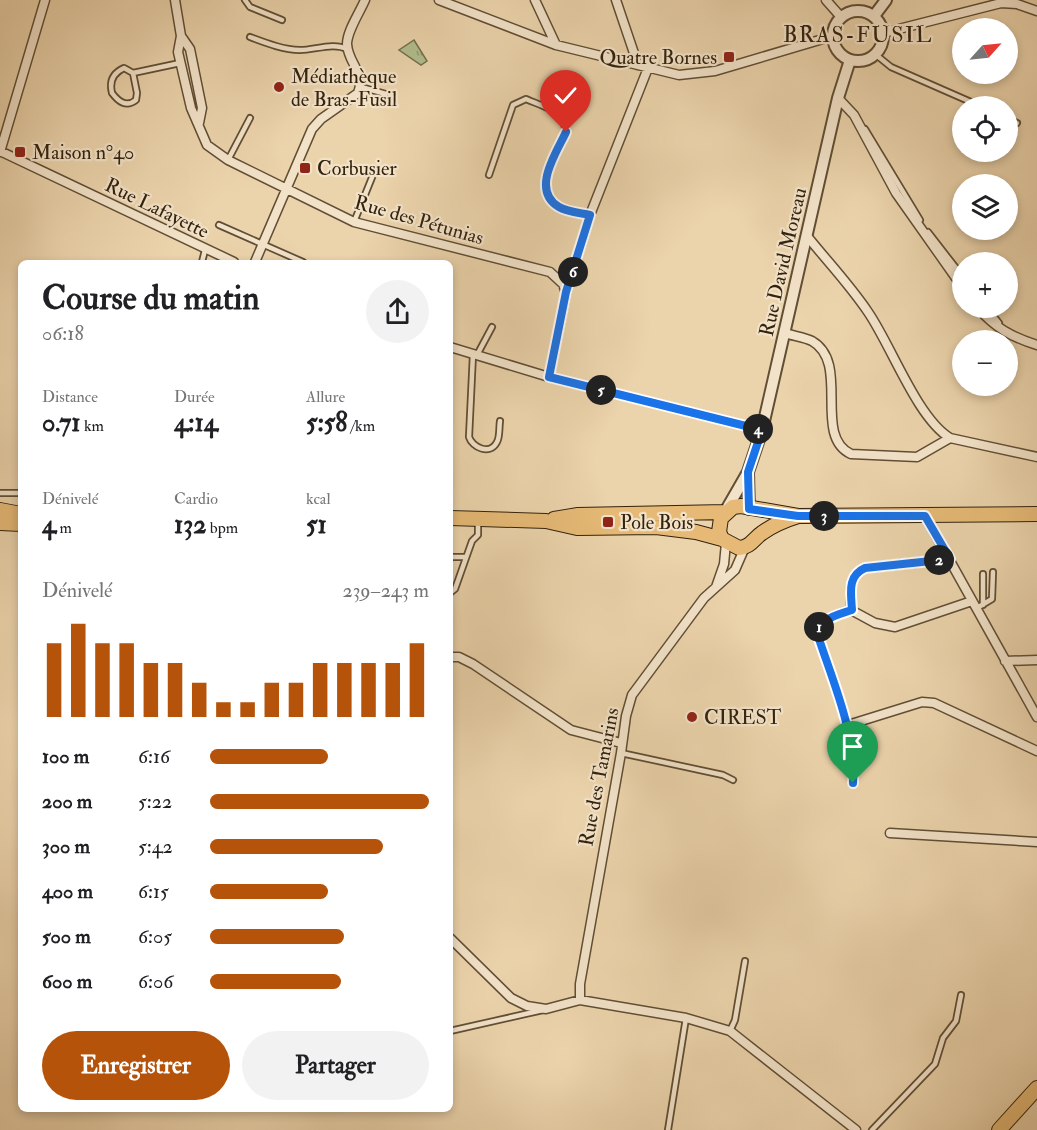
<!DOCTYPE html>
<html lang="fr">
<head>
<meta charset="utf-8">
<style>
	body { margin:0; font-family:"IM FELL Double Pica",serif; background:#f2f2f2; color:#202124; height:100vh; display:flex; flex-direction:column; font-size:22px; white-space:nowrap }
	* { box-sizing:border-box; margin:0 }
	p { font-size:20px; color:#757577 }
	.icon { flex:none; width:33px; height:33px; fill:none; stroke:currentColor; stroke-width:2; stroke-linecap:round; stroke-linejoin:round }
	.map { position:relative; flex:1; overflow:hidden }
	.drawer { position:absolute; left:18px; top:260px; width:435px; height:852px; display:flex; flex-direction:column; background:#fff; border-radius:9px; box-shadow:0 3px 9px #0003 }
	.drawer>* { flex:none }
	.needle { width:39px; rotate:63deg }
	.tools { position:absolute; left:952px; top:18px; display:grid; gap:12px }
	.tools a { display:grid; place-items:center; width:66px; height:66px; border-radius:50%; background:#fff; box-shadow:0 3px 9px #0003; font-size:30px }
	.pin { position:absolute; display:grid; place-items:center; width:51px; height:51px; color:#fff; margin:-62px -26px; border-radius:50% 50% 50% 0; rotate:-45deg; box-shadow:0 0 6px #0007 }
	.pin .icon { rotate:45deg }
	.km { position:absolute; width:30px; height:30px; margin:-15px; border-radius:50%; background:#222; color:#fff; font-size:16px; line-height:30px; text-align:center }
	.round { display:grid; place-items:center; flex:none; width:63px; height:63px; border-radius:32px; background:#f2f2f2 }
	.headline { display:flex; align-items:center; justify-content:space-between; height:102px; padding:0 24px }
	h1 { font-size:33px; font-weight:800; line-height:45px }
	.stats { display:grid; grid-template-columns:repeat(3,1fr); gap:9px; height:102px; padding:6px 24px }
	.stats div { display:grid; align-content:center }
	.stats b { font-size:26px; font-weight:800 }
	.stats small { font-size:16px; font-weight:400 }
	.stats p { font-size:16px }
	.chart { height:168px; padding:12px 24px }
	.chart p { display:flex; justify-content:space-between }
	.chart svg { width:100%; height:108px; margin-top:6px; stroke:#b45309; stroke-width:6 }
	.primary-button { display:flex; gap:12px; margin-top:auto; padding:12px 24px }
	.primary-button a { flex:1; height:69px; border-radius:36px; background:#b45309; color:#fff; font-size:24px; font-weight:800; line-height:69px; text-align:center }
	.primary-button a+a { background:#f2f2f2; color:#202124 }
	ul { padding:0 24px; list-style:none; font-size:20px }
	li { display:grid; grid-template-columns:96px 72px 1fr; align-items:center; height:45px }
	li i { height:15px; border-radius:8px; background:#b45309 }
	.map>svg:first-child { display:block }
	.park { fill:url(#park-tufts); stroke:#72704e; stroke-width:1.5 }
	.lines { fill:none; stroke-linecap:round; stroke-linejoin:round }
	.service-casing { stroke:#604e35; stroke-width:8 }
	.minor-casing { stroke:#604e35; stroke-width:11 }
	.tertiary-casing { stroke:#604e35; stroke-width:14 }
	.primary-casing { stroke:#32220e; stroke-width:16 }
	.service { stroke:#f2e2c8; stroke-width:4.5 }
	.minor { stroke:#f2e2c8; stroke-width:8 }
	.tertiary { stroke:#f2e2c8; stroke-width:10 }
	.primary { stroke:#e6ba76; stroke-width:14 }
	.route-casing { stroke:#fff; stroke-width:12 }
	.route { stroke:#1a73e8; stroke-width:8 }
	.poi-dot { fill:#8f2418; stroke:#f2e2c8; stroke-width:2 }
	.labels { text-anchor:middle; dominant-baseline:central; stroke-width:4.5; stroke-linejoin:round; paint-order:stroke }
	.poi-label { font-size:20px; fill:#32220e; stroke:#f2e2c8; text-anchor:start }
	.street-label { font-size:20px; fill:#32220e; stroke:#f2e2c8 }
	.quarter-label { font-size:22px; letter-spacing:1.5px; fill:#32220e; stroke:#f2e2c8 }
</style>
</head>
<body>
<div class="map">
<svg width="1037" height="1130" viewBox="0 0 1037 1130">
	<defs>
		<pattern id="park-tufts" width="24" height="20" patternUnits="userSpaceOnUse" patternTransform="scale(1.5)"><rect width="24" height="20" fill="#b2be8d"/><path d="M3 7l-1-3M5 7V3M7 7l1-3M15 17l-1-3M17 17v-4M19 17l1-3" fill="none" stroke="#919a72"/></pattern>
	</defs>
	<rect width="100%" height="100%" fill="#ebd3ab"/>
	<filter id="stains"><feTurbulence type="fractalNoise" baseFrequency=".00333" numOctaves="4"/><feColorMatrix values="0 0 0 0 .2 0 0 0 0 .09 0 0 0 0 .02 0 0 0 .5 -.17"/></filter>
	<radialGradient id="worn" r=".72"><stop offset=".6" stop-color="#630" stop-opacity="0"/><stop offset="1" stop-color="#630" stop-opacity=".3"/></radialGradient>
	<path class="park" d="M414 40 427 61 421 65 399 50Z"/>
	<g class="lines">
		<defs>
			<path id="service" d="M245 0 250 7 282 20
				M250 37C266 43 284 50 300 50 315 50 333 42 347 49
				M875 54 891 67 980 106
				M133 73 137 93 136 100C126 108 118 101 112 93 109 81 113 73 124 68L133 73 180 63
				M361 87 386 94
				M1008 119 1017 123
				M865 129 920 220
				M228 160 250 118
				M489 175 513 105 526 99C544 107 563 110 566 132 557 152 530 190 558 207 567 212 581 213 590 215
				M354 222 375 170
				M219 225 303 262
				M928 232 963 277
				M202 262 205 250
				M987 308 999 323
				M473 354 469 437C472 447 490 456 497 442 500 437 499 427 500 421
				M477 355 492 327
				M0 493H21
				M450 557H466
				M983 574V605
				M450 593 455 589 472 541 478 535V520
				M977 608 992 599 993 572
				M621 753 723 775 733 780
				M450 1031 543 1010
				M730 1031 735 1020 745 961
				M668 1130 686 1018
				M872 1130 935 1064 943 1038 956 1021 961 995"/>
			<path id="minor" d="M175 0 181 36 190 49 202 108 199 123
				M439 0 556 45 679 75 715 71 833 36
				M535 0 556 45
				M616 0 638 65
				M826 0 841 17
				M883 33 1001 3 1017 4 1037 11
				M181 36 178 52 191 108 207 145 228 160 354 222 550 272 563 284 566 293 549 377
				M838 98 854 115 896 193 963 288
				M0 151 234 262
				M0 152 45 0
				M807 236C827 261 850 285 868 312 891 345 917 418 950 438L1037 457
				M255 262 312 129 321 119 358 93C366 72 348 64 347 44 347 31 360 12 365 0
				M566 293 590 215 648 68
				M978 308C995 328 1012 337 1037 345
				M785 333C793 336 804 337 812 341 851 363 812 436 851 454L917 457 950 438
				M450 347 549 377 762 430
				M925 516 1037 717
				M716 587 724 564 726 543
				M851 610C851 593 847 576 865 568L950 559
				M450 657H459L473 664 571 730 621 743
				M1005 661 1037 660
				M848 725 922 702 934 703 1037 751
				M853 783C855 732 835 687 819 639 819 618 834 616 851 610L875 623 895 627 972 601
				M890 833 1037 842
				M450 938 511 998 527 1006 546 1009 580 1000 686 1018 730 1031 856 1130
				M580 1000V984L621 753 626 716 632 695 704 598 735 570 745 547"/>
			<path id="tertiary" d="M833 36a25 25 0 1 1 50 0a25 25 0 1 1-50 0Z
				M874 16 886 0
				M748 473 749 509
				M725 512 748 472 762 430 838 98 850 60"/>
			<path id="primary" d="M0 510 21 514
				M450 518 546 521 577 528 656 527 696 532 722 539 739 548C751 547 753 539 762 533 773 525 785 520 798 516
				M554 519 578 515 725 512
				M0 523 21 524
				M722 539 719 532 721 518 733 507 741 506 798 516 1037 514
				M999 1130 1037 1088"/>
		</defs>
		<use href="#service" class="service-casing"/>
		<use href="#minor" class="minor-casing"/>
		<use href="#tertiary" class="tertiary-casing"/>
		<use href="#primary" class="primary-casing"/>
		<use href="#service" class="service"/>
		<use href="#minor" class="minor"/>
		<use href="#tertiary" class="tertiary"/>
		<use href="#primary" class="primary"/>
	</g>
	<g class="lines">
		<defs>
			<path id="route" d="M566 132C557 152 530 190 559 207 567 212 581 213 590 215L566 292 549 377 762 430 748 472 749 509 798 516H925L950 559 865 568C847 576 851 593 852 610 834 616 819 618 819 639 835 687 855 732 853 783"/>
		</defs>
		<use href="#route" class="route-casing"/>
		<use href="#route" class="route"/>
	</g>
	<g class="poi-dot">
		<rect x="723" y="51" width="12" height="12" rx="3"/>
		<circle cx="279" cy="87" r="6"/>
		<rect x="14" y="146" width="12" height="12" rx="3"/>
		<rect x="299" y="162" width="12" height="12" rx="3"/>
		<rect x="602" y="516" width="12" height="12" rx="3"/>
		<circle cx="692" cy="717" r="6"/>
	</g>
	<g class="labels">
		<g class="poi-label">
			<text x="717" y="57" text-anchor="end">Quatre Bornes</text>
			<text x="291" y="76">Médiathèque<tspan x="291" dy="23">de Bras-Fusil</tspan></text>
			<text x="32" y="152">Maison n°40</text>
			<text x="317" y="168">Corbusier</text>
			<text x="620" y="522">Pole Bois</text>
			<text x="704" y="717">CIREST</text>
		</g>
		<g class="street-label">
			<text transform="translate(157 208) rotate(26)">Rue Lafayette</text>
			<text transform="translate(419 220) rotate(16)">Rue des Pétunias</text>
			<text transform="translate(783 262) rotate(-77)">Rue David Moreau</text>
			<text transform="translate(599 777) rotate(-79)">Rue des Tamarins</text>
		</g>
		<g class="quarter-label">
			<text x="858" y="35">BRAS-FUSIL</text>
		</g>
	</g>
	<rect width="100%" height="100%" filter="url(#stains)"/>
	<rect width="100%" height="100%" fill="url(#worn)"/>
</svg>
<div class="tools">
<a><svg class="needle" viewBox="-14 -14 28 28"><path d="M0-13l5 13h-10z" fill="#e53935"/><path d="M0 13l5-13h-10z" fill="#757577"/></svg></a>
<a><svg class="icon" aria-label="locate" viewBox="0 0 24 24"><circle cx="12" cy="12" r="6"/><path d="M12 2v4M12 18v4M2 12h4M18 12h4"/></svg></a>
<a><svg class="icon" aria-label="layers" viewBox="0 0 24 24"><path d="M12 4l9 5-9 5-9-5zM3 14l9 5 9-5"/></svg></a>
<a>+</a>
<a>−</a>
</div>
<div class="pin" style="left:853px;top:783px;background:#1e9e55"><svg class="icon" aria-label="arrive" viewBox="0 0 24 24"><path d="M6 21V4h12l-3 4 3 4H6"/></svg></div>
<div class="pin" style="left:566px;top:132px;background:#d93025"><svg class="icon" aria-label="check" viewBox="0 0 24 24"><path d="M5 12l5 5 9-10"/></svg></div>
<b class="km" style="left:819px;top:627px">1</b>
<b class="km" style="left:939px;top:560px">2</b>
<b class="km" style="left:824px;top:516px">3</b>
<b class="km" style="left:758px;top:429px">4</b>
<b class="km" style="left:601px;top:390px">5</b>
<b class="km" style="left:573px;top:272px">6</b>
<section class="drawer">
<div class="headline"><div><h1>Course du matin</h1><p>06:18</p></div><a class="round"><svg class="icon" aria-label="share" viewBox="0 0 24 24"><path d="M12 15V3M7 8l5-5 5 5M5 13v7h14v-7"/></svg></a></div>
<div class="stats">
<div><p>Distance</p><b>0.71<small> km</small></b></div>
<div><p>Durée</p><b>4:14</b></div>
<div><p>Allure</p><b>5:58<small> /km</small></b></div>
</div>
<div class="stats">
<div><p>Dénivelé</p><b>4<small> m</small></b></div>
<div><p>Cardio</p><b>132<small> bpm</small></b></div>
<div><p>kcal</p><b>51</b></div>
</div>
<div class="chart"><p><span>Dénivelé</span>239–243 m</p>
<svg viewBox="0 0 160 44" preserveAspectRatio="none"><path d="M5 44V14M15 44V6M25 44V14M35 44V14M45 44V22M55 44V22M65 44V30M75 44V38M85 44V38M95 44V30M105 44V30M115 44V22M125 44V22M135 44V22M145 44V22M155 44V14"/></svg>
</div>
<ul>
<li><b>100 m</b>6:16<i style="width:54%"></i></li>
<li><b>200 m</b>5:22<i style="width:100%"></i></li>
<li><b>300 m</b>5:42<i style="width:79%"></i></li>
<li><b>400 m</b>6:15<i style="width:54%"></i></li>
<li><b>500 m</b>6:05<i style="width:61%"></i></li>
<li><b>600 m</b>6:06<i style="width:60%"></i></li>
</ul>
<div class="primary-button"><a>Enregistrer</a><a>Partager</a></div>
</section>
</div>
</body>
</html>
